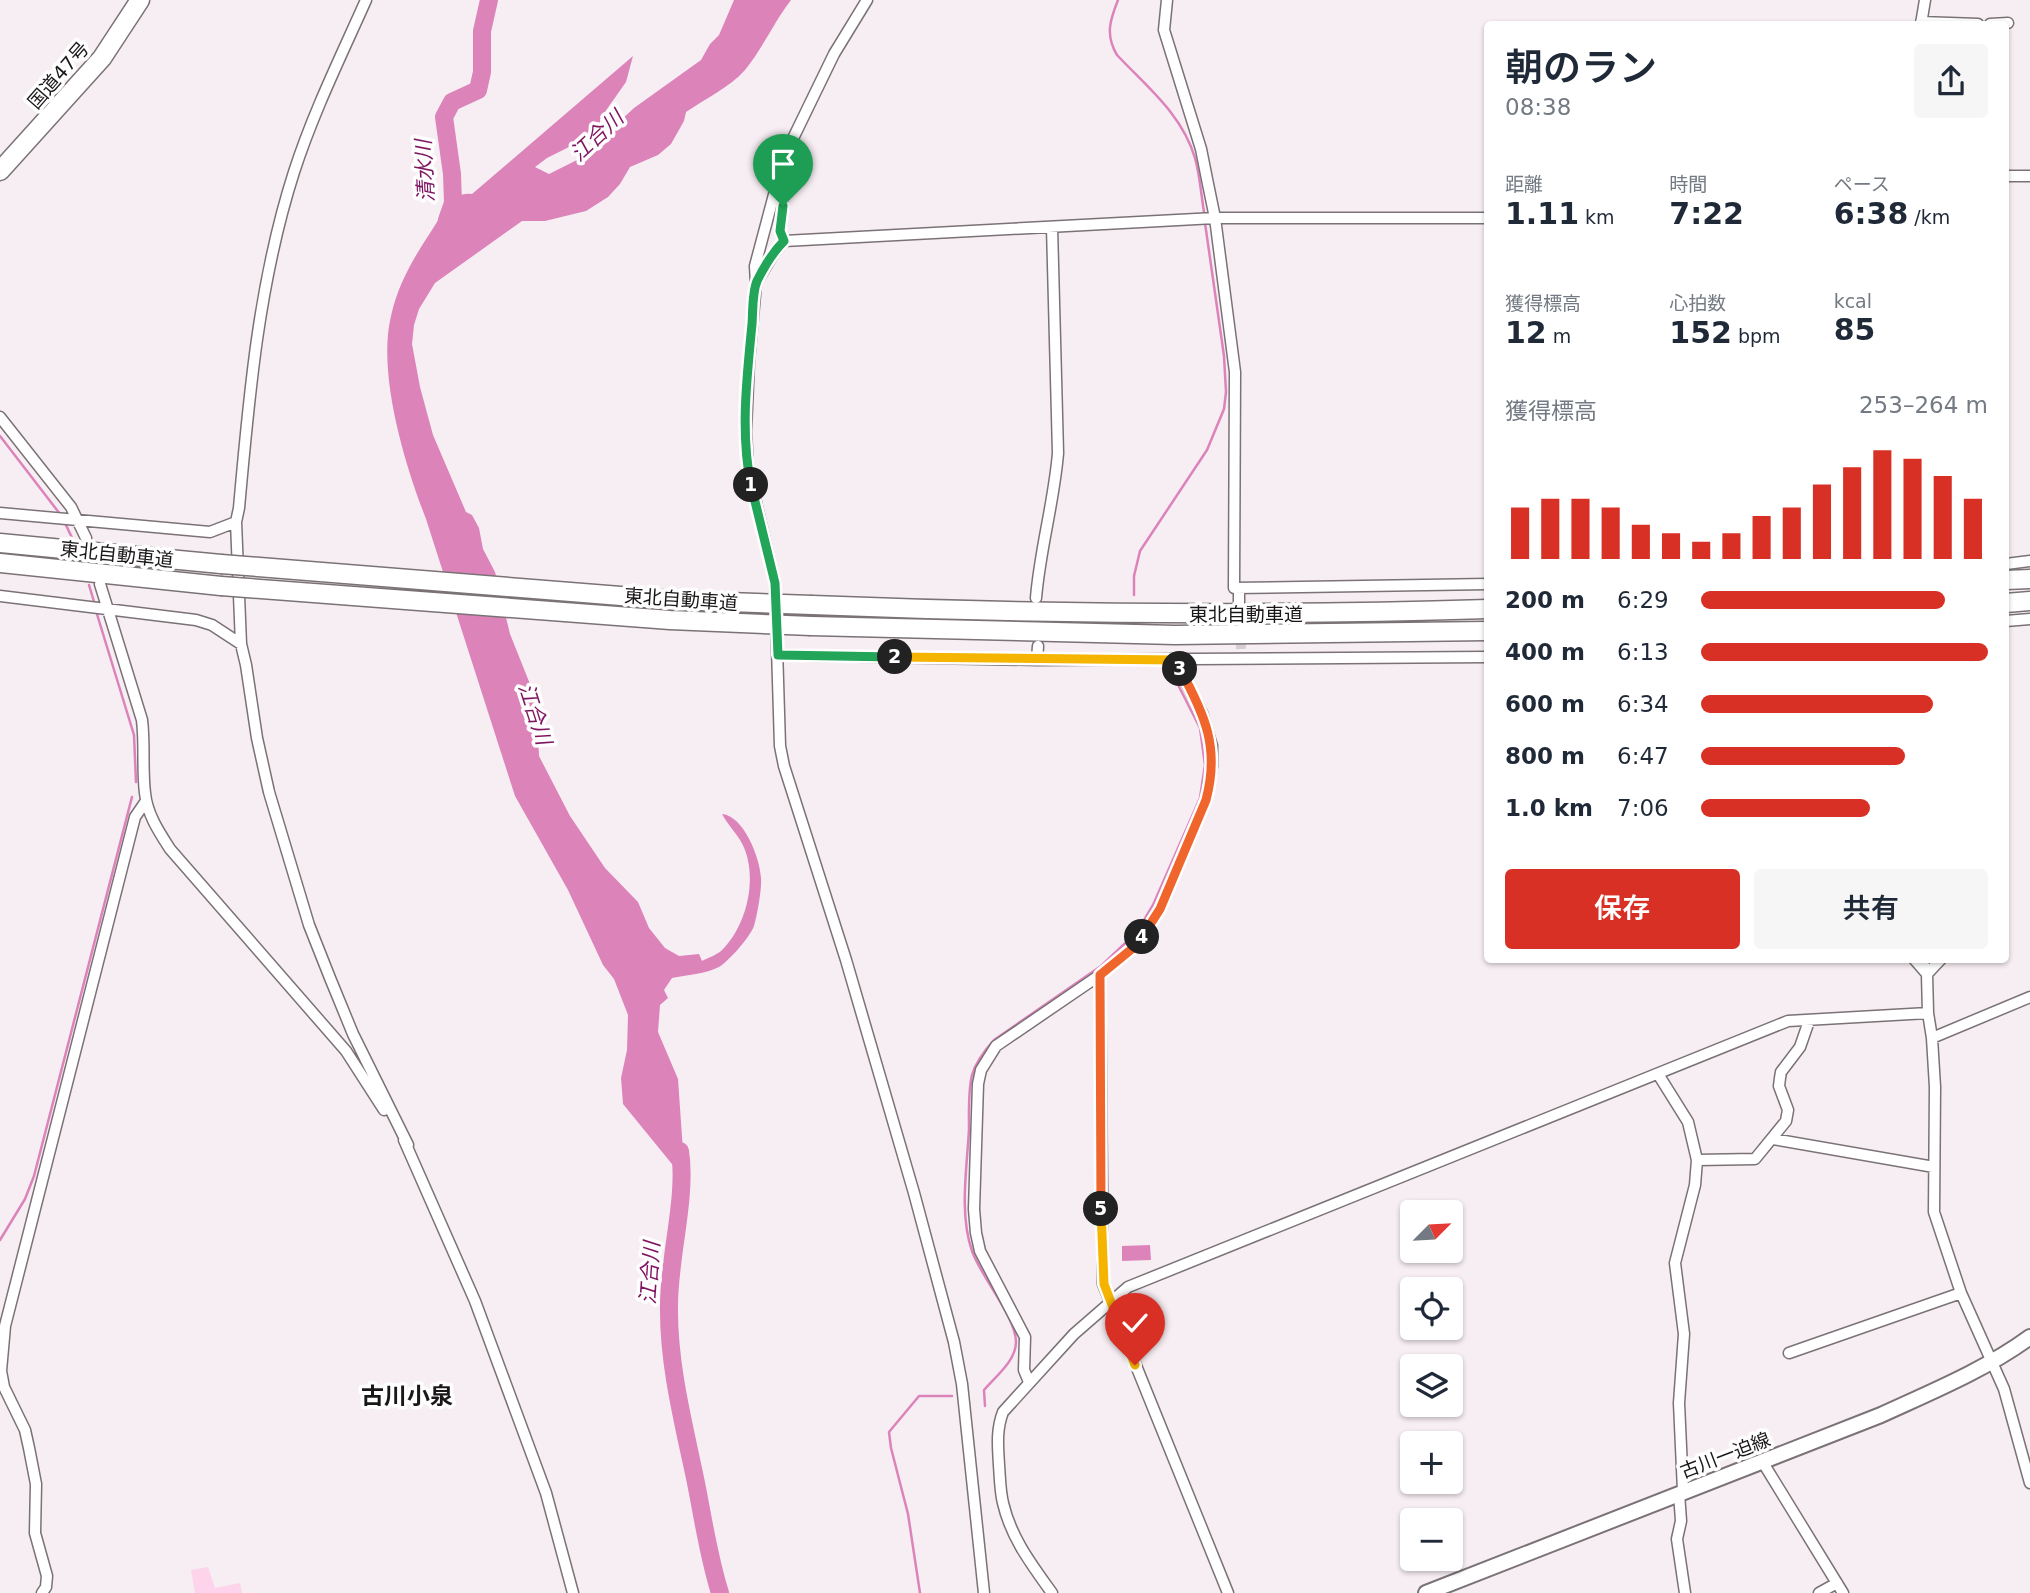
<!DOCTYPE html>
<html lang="ja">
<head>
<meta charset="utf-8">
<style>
	body { margin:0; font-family:"DejaVu Sans","Noto Sans JP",sans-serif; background:#f6f6f7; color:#1f2937; height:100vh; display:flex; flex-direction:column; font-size:26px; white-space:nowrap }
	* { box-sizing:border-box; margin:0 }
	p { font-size:23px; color:#747a83 }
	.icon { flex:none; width:38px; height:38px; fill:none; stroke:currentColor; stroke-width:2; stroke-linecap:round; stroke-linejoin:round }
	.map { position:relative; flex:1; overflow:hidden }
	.drawer { position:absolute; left:1484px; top:21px; width:525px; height:942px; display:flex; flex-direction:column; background:#fff; border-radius:7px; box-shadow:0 2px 5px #0004 }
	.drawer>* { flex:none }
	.needle { width:46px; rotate:66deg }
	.controls { position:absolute; left:1400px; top:1200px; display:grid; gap:14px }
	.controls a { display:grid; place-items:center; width:63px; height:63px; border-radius:7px; background:#fff; box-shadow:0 2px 5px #0004; font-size:35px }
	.pin { position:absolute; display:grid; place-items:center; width:60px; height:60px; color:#fff; margin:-72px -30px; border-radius:50% 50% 50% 0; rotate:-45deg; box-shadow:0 0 7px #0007 }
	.pin .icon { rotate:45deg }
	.km { position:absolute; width:35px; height:35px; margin:-18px; border-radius:50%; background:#222; color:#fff; font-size:19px; line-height:35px; text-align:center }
	.round { display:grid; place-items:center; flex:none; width:74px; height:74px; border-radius:7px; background:#f6f6f7 }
	.head { display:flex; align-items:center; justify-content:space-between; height:119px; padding:0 21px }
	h1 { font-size:38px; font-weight:600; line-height:52px }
	.figures { display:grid; grid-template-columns:repeat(3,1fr); gap:10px; height:119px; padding:7px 21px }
	.figures div { display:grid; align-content:center }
	.figures b { font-size:30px; font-weight:600 }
	.figures small { font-size:19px; font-weight:400 }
	.figures p { font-size:19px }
	.chart { height:196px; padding:14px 21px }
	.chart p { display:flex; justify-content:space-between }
	.chart svg { width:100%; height:126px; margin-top:7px; stroke:#d93025; stroke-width:6 }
	.action { display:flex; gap:14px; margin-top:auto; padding:14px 21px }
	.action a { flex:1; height:80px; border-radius:7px; background:#d93025; color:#fff; font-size:28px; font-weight:600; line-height:80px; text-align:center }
	.action a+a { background:#f6f6f7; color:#1f2937 }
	ul { padding:0 21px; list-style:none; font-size:23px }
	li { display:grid; grid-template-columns:112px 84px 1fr; align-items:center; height:52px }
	li i { height:18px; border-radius:9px; background:#d93025 }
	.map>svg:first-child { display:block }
	.green { fill:#fed4ec }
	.water { fill:#dc83ba }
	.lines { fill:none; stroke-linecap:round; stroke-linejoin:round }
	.stream { stroke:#dc83ba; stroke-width:2.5 }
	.river { stroke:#dc83ba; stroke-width:18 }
	.street-tunnel { stroke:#d6ced2; stroke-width:10; stroke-dasharray:10 5; stroke-linecap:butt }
	.street-casing { stroke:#7a7276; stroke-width:13 }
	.primary-casing { stroke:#7a7276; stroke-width:18 }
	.highway-casing { stroke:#7a7276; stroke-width:21 }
	.street { stroke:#fff; stroke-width:10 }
	.primary { stroke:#fff; stroke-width:14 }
	.highway { stroke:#fff; stroke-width:18 }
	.highway-bridge-casing { stroke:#7a7276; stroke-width:21; stroke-linecap:butt }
	.highway-bridge { stroke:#fff; stroke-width:18 }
	.split-1-casing { stroke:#fff; stroke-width:14 }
	.split-2-casing { stroke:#fff; stroke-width:14 }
	.split-3-casing { stroke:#fff; stroke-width:14 }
	.split-4-casing { stroke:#fff; stroke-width:14 }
	.split-5-casing { stroke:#fff; stroke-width:14 }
	.split-6-casing { stroke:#fff; stroke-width:14 }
	.split-1 { stroke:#22a559; stroke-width:9 }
	.split-2 { stroke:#22a559; stroke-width:9 }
	.split-3 { stroke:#f5b400; stroke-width:9 }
	.split-4 { stroke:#f0652b; stroke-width:9 }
	.split-5 { stroke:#f0652b; stroke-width:9 }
	.split-6 { stroke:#f5b400; stroke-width:9 }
	.labels { text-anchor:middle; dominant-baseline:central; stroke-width:7; stroke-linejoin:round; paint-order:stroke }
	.street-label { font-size:19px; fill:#1a1719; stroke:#fefefe }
	.water-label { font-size:21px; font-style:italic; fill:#7f1560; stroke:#fefefe }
	.quarter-label { font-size:23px; font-weight:bold; fill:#1a1719; stroke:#fefefe }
</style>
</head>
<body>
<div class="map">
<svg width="2030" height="1593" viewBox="0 0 2030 1593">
	<rect width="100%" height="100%" fill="#f7eef3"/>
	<path class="green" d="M208 1567 215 1588 240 1583 242 1593H195L191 1570Z"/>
	<path class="water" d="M734 0H791C774 22 763 48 745 70 730 87 705 99 686 112L684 121 671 144 658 155 630 167 620 184 608 197 586 211 545 221H522L435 283 419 309 414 325 412 344 420 387 433 435 466 512 472 515 479 528 483 549 495 572 510 634 544 719 545 735H538L539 756 570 816 605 868 638 902 649 928 665 948 679 956 699 954 702 961C708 958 716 955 721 951 746 927 757 882 745 850 740 836 729 827 722 814 744 816 760 858 761 878 762 889 757 916 754 926 750 937 729 961 719 967 706 974 686 975 672 978L664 990 668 998 660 1005 658 1032 678 1079 685 1180 623 1104 621 1078 627 1050 628 1015 614 979 603 965 568 890 515 796 426 519C405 465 377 374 391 316 398 284 414 257 432 230 444 213 448 192 472 194L633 56 626 82 600 119V126L575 144 547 158 535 167 549 174 579 159 634 108 701 60 710 44 719 35Z
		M1150 1245 1151 1260 1122 1261V1246Z"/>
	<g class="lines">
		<path class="stream" d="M1118 0C1110 20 1105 35 1117 55 1147 87 1182 114 1195 158 1200 176 1201 194 1204 212
			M0 436 60 514
			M65 523 74 542
			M89 585 95 605
			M1134 595V576L1140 551 1207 450 1224 409 1226 392 1224 356 1205 223
			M96 611 134 735 136 782
			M0 1240 25 1199 34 1176 132 797
			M985 1406 984 1390C995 1377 1016 1361 1016 1342 1016 1317 981 1277 972 1251 959 1213 967 1168 969 1129 969 1112 968 1092 972 1075 976 1061 985 1050 994 1040L1101 966 1137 932 1153 905 1200 798 1205 765 1200 728 1168 665
			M920 1593 908 1514 891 1448 889 1432 919 1396H952"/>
		<path class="river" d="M447 220 453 203 452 174 444 117 452 102 478 90 482 72V31L489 0
			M680 1151C687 1197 669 1256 669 1305 668 1363 683 1421 695 1478 703 1517 708 1555 720 1593"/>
		<path class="street-tunnel" d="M1240 611 1241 649"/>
		<defs>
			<path id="street" d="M366 0C341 56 313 113 294 172 259 281 249 395 239 508L236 522 241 644 246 665 257 738 269 792 309 925 330 978 353 1034 408 1145
				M867 0 834 54 784 157 755 266 756 284 749 361 746 431 748 469 775 583 780 746 784 766 846 960 914 1193 954 1342 962 1384 984 1593
				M1167 0 1164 30 1201 149 1207 179 1215 218 1235 372 1234 588 1488 584
				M1921 22 1978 24
				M1921 24 1925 0
				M1990 24 2008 23
				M2006 176H2030
				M784 241 1215 218H1488
				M756 283 774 253 784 241 780 231 783 206 776 188
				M0 417 71 507 86 538
				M0 513 210 532 236 522
				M2006 564 2030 561
				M100 584 142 720C145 745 142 769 145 793 147 814 159 832 170 849L346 1051 384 1110
				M1239 588V604
				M0 596 196 620 212 625 241 644
				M1036 598C1040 549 1054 502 1058 453L1052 227
				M2006 621 2030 619
				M778 655 1037 660 1488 657
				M1037 660 1038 646
				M1914 959 1927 974 1941 959
				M1922 959 1927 974 1928 1013 1932 1038 1935 1087 1934 1212 1961 1293 2004 1389 2030 1483
				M1100 975 1103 1284 1228 1593
				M1932 1038 2030 997
				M1658 1074 1688 1122 1697 1160 1695 1185 1675 1263 1684 1334 1679 1403 1683 1491
				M1773 1139 1934 1167
				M404 1140 475 1301 546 1493 573 1593
				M1697 1160 1755 1159 1786 1121 1788 1110 1779 1086 1780 1078 1781 1072 1800 1047 1809 1021
				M1789 1353 1961 1293
				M1029 1382 1024 1370 1025 1337 980 1251 976 1233 974 1209 978 1084 981 1070 996 1046 1100 975 1133 948 1160 909 1206 800 1212 766V746L1202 713 1175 660
				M1762 1461 1843 1593
				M1679 1493 1681 1521 1677 1539 1685 1593
				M42 1593 46 1587 47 1576 35 1533 36 1484 29 1448 25 1430 4 1387 1 1371 5 1326 135 817 146 801
				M1052 1593C1032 1565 1011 1538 1003 1503 1000 1491 1000 1478 999 1465 998 1447 996 1430 1003 1412L1074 1334 1128 1287 1788 1021 1928 1013
				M1819 1593 1837 1583"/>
			<path id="primary" d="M1426 1593 1881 1415C1931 1392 1985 1370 2030 1337"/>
			<path id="highway" d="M0 171 102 58 140 0
				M0 543 221 564
				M0 563 221 586
				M2006 580 2030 579
				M2006 603 2030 601
				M812 605C1038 614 1262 616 1488 609
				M811 626 1175 635 1488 631"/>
		</defs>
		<use href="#street" class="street-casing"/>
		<use href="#primary" class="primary-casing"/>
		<use href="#highway" class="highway-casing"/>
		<use href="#street" class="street"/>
		<use href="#primary" class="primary"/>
		<use href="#highway" class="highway"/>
		<defs>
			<path id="highway-bridge" d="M221 564 671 600 812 605
				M221 586 670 620 811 626"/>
		</defs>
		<use href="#highway-bridge" class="highway-bridge-casing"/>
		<use href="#highway-bridge" class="highway-bridge"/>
	</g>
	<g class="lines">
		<defs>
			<path id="split-1" d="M751 485C740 433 747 376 752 324 753 311 752 293 757 281 764 267 773 252 784 241L780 231 783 206"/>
			<path id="split-2" d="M751 485 775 583 778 655 895 657"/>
			<path id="split-3" d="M895 657 1175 660 1180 669"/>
			<path id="split-4" d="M1142 937 1160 909 1206 800C1220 748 1205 715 1180 669"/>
			<path id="split-5" d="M1101 1209 1100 975 1133 948 1142 937"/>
			<path id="split-6" d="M1101 1209 1104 1284 1135 1365"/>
		</defs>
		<use href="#split-1" class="split-1-casing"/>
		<use href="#split-2" class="split-2-casing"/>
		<use href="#split-3" class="split-3-casing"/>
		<use href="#split-4" class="split-4-casing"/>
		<use href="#split-5" class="split-5-casing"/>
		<use href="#split-6" class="split-6-casing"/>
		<use href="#split-1" class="split-1"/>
		<use href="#split-2" class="split-2"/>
		<use href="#split-3" class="split-3"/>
		<use href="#split-4" class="split-4"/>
		<use href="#split-5" class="split-5"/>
		<use href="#split-6" class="split-6"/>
	</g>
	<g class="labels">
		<g class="street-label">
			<text transform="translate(58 75) rotate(-49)">国道47号</text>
			<text transform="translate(117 554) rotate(6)">東北自動車道</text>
			<text transform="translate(681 599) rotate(4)">東北自動車道</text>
			<text x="1246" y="614">東北自動車道</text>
			<text transform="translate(1725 1455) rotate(-21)">古川一迫線</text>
		</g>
		<g class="water-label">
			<text transform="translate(597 136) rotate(-43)">江合川</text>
			<text transform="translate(425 171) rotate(-93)">清水川</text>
			<text transform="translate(535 714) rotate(72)">江合川</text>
			<text transform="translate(650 1273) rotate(-86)">江合川</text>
		</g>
		<g class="quarter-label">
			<text x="407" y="1396">古川小泉</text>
		</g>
	</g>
</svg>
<div class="controls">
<a><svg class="needle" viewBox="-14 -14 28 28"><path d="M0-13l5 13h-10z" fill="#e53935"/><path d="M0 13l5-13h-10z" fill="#747a83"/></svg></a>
<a><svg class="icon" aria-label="locate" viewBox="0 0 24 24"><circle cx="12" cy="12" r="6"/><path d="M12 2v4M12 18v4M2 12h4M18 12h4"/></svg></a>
<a><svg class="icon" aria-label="layers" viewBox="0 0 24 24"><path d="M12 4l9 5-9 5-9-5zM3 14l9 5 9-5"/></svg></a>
<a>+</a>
<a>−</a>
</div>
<div class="pin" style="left:783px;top:206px;background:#1e9e55"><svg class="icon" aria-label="arrive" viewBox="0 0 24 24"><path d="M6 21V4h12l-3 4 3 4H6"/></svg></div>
<div class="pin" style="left:1135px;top:1365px;background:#d93025"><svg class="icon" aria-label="check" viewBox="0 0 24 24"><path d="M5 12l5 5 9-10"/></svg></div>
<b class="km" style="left:751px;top:485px">1</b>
<b class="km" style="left:895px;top:657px">2</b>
<b class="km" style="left:1180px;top:669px">3</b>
<b class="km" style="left:1142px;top:937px">4</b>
<b class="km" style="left:1101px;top:1209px">5</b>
<section class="drawer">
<div class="head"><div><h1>朝のラン</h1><p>08:38</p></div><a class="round"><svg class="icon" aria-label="share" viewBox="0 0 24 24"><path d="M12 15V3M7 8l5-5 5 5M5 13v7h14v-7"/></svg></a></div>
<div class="figures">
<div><p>距離</p><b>1.11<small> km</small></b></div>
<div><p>時間</p><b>7:22</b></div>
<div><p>ペース</p><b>6:38<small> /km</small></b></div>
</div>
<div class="figures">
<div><p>獲得標高</p><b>12<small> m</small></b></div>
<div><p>心拍数</p><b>152<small> bpm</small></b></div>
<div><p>kcal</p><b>85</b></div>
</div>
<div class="chart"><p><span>獲得標高</span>253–264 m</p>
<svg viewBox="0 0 160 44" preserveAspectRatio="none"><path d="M5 44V26M15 44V23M25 44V23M35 44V26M45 44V32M55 44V35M65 44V38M75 44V35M85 44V29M95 44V26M105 44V18M115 44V12M125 44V6M135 44V9M145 44V15M155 44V23"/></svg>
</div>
<ul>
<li><b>200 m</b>6:29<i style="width:85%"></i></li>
<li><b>400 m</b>6:13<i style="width:100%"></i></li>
<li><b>600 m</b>6:34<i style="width:81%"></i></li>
<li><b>800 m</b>6:47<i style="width:71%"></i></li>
<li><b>1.0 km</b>7:06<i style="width:59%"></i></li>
</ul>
<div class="action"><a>保存</a><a>共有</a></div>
</section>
</div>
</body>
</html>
